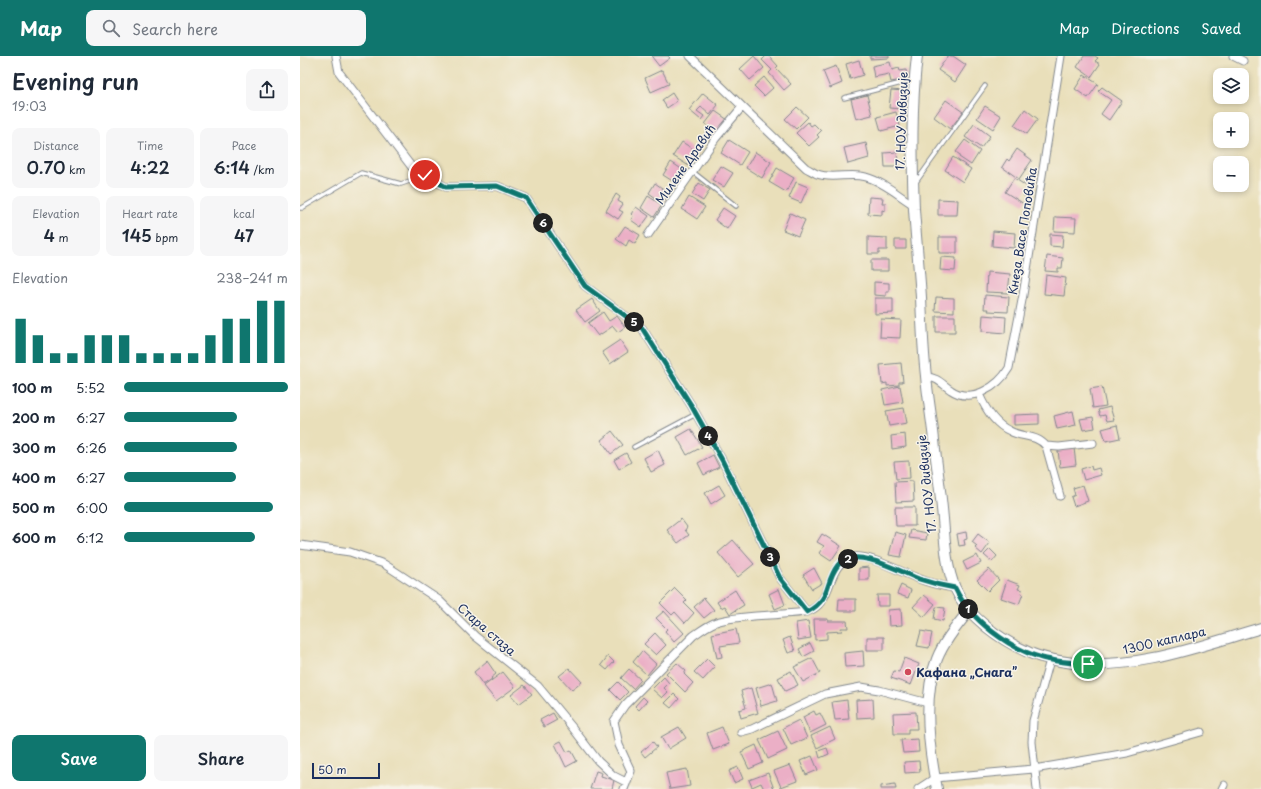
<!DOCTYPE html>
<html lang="en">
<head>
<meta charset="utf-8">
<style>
	body { margin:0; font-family:"Playpen Sans",sans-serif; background:#f6f6f7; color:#1f2937; height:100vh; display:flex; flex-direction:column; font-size:15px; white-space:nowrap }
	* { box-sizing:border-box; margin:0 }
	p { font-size:13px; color:#747a83 }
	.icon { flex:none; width:22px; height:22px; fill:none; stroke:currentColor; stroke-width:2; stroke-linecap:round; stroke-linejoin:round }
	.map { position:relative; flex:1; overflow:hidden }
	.details { display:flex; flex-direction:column; background:#fff; width:300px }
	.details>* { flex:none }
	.controls { position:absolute; left:913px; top:12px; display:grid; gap:8px }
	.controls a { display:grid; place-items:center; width:36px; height:36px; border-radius:8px; background:#fff; box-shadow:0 2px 6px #0003; font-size:20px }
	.scale { position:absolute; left:12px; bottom:10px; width:68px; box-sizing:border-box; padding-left:4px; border:2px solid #1b2f5e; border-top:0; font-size:11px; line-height:14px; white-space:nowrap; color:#1b2f5e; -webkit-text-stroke:3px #f7f3e8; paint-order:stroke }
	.pin { position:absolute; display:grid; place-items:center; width:34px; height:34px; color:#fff; margin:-17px; border:2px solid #fff; border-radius:50%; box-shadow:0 1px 4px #0007 }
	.km { position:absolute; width:20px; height:20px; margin:-10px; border-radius:50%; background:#222; color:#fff; font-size:11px; line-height:20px; text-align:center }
	.round { display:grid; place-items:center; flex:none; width:42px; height:42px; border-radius:8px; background:#f6f6f7 }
	.overview { display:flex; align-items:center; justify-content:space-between; height:68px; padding:0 12px }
	h1 { font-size:22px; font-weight:600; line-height:30px }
	.stats { display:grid; grid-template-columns:repeat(3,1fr); gap:6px; height:68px; padding:4px 12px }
	.stats div { display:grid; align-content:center; border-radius:8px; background:#f6f6f7; text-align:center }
	.stats b { font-size:17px; font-weight:600 }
	.stats small { font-size:11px; font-weight:400 }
	.stats p { font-size:11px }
	.chart { height:112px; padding:8px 12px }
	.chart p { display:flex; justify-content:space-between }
	.chart svg { width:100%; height:72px; margin-top:4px; stroke:#0f766e; stroke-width:6 }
	.button { display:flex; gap:8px; margin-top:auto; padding:8px 12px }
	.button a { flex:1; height:46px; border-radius:8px; background:#0f766e; color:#fff; font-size:16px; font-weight:600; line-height:46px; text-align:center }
	.button a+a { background:#f6f6f7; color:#1f2937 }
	ul { padding:0 12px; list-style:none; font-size:13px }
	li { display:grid; grid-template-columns:64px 48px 1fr; align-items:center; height:30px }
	li i { height:10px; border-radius:5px; background:#0f766e }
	header { display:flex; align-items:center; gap:24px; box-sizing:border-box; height:56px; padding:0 20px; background:#0f766e; color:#fff }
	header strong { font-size:19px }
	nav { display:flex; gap:22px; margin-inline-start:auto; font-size:14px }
	.search { width:280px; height:36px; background:#f6f6f7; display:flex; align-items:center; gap:10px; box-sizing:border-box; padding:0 14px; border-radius:8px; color:#747a83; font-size:15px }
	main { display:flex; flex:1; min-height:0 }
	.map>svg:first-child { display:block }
	.building { fill:#ebafc6 }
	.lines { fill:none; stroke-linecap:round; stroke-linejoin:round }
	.lane-casing { stroke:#82878c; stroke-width:5.5 }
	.street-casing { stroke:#82878c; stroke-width:9 }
	.secondary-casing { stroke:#82878c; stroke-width:12 }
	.lane { stroke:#fff; stroke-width:3.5 }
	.street { stroke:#fff; stroke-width:7 }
	.secondary { stroke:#fff; stroke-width:10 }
	.route-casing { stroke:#fff; stroke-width:8 }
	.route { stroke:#0f766e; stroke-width:5 }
	.poi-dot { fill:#d1495b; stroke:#f7f3e8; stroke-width:1.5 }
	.labels { text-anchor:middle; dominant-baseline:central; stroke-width:3; stroke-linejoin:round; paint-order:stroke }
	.street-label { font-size:12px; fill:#1b2f5e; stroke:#f7f3e8 }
	.poi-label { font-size:12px; font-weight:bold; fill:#1b2f5e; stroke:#f7f3e8; text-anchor:start }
</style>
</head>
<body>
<header>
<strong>Map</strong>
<div class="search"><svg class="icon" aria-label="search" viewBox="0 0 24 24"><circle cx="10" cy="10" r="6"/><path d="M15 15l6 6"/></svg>Search here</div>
<nav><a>Map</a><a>Directions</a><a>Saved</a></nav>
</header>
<main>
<section class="details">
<div class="overview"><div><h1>Evening run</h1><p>19:03</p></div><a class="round"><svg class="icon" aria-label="share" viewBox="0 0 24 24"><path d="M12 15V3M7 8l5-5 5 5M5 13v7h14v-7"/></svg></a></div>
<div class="stats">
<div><p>Distance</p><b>0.70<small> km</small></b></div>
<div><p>Time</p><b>4:22</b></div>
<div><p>Pace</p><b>6:14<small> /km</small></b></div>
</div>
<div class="stats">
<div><p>Elevation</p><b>4<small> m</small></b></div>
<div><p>Heart rate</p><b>145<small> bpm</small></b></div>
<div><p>kcal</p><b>47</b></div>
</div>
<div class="chart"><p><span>Elevation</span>238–241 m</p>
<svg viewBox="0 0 160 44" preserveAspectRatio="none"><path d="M5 44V17M15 44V27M25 44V38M35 44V38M45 44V27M55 44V27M65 44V27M75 44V38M85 44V38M95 44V38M105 44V38M115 44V27M125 44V17M135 44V17M145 44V6M155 44V6"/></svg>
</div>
<ul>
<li><b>100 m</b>5:52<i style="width:100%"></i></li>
<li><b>200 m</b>6:27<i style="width:69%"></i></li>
<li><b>300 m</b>6:26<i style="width:69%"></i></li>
<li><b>400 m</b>6:27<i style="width:68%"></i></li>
<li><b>500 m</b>6:00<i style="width:91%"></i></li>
<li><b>600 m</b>6:12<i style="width:80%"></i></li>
</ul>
<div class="button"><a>Save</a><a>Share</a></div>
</section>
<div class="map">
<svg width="961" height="733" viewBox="0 0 961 733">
	<rect width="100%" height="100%" fill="#f7f3e8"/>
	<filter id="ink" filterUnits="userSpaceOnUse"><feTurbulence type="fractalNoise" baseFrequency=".025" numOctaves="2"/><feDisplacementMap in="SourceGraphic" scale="8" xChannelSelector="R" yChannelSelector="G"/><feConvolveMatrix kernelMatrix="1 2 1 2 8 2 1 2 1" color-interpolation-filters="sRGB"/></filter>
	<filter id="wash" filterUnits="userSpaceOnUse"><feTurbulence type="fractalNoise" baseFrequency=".012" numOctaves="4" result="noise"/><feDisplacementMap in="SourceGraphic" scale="16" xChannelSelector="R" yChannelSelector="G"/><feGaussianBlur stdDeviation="0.9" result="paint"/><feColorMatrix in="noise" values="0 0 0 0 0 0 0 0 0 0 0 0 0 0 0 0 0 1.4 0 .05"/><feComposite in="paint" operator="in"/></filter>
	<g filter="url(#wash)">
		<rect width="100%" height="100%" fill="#e9dfba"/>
		<g id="blocks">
			<path class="building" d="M353 0H368L370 2 359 10 352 1Z
				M454 0 464 12 450 24 440 13Z
				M466 0H469L478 10 476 12 491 28 484 34 469 17 472 14 462 4Z
				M570 0H589V2L570 3Z
				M648 0H653L666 9 655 26 638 14Z
				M784 0H795L798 2 795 5 800 8 791 21 777 11Z
				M559 4 563 19 550 23 546 8Z
				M590 6 592 14 599 12 600 15 606 14 608 23 591 26 589 18 574 21 572 10Z
				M536 10 542 27 530 32 523 15Z
				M362 14 369 28 351 36 345 22Z
				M784 19 798 28 788 42 775 33Z
				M464 21 473 32 464 40 454 30Z
				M802 31 822 45 809 64 801 58 811 44 798 35Z
				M591 34 604 35 603 53 589 52Z
				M372 37 377 45 367 52 362 44Z
				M403 37 418 49 410 59 401 51 397 55 404 60 401 64 389 54Z
				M567 39 572 59 556 63 551 43Z
				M646 44 663 56 650 73 634 61Z
				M685 50 701 60 693 73 677 62Z
				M497 51 508 61 496 73 485 63Z
				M725 53 738 63 727 78 714 69Z
				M415 55 428 64 412 85 404 79 410 71 405 68Z
				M596 56 600 70 581 75 577 61Z
				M508 66 511 70 514 68 521 75 517 79 519 81 509 90 496 77Z
				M674 68 690 80 681 92 665 81Z
				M429 84 448 96 440 109 421 97Z
				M665 84 680 95 671 109 659 101 660 99 656 96Z
				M382 86 398 96 389 110 373 100Z
				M566 87 569 102 548 108 544 92Z
				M717 93 732 104 719 123 702 111 707 103 709 105Z
				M455 96 471 106 462 122 446 112Z
				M597 96 598 111H585L584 97Z
				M653 101 671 113 663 126 645 114Z
				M371 106 383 114 374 126 363 119Z
				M421 110 433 117 424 131 412 124Z
				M477 112 494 122 486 136 469 126Z
				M714 122 728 131 723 139 727 143 724 148 705 136Z
				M496 126 508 131 501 147 489 142Z
				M355 127 369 137 363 147 349 137Z
				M399 127 410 134 403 145 392 138Z
				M316 138 320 141 318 145 323 148 319 154 323 156 318 163 306 155Z
				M348 140 362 149 354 161 341 152Z
				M389 141 405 151 397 163 382 153Z
				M569 141 583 142 582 147H585V155L582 154V159L568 158Z
				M638 143 658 144 657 159H638Z
				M336 151 349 160 341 171 331 164 333 160 331 158Z
				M423 152 435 160 427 173 415 164Z
				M490 157 505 164 498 180 483 174Z
				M755 161 776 162 775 176 754 175Z
				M325 170 340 179 335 188 329 184 326 190 316 183Z
				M693 175 715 177 714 192 692 190Z
				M750 178 763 179 762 191 750 190Z
				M568 181 587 182V194H579V198H568Z
				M639 181H657V197H639Z
				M595 184H606V193H595Z
				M747 200 763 202 762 212H758V216L745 215Z
				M641 201 656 202 655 215 640 214Z
				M571 204H588V215H571Z
				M687 216 710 218 708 237 686 236Z
				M746 219 766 222 764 240 744 238Z
				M574 226 589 227V236H586V240L574 239Z
				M685 239 709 241 708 256 688 255 689 253H684Z
				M636 241 654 242V256L635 255Z
				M575 242H593V257L575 258Z
				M292 243 300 255 285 266 276 254Z
				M303 256 309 265 317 260 325 271 318 276 313 270 298 280 288 267Z
				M683 259 706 261 705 277 682 275Z
				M636 260H655V276H636Z
				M581 263 601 264 600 282 580 281Z
				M320 284 328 296 310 308 302 296Z
				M601 307 603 326H599V329L587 330V327L582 328 580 309Z
				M600 330 603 346 585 349 582 334Z
				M802 331 806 350 793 352 790 333Z
				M810 351 814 364 807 365 805 359 800 360 798 354Z
				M604 352 607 367 589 370 586 355Z
				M773 355 776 369 757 373 754 360Z
				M739 358V368L714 369V359Z
				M793 361 795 372 783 374 780 363Z
				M817 369 820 382 806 385 802 373Z
				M391 373 402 391 387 399 377 381Z
				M312 375 323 389 311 398 301 384Z
				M605 378 606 391 592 393 591 380Z
				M774 392 776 409 760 411 758 394Z
				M358 394 365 409 351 416 344 402Z
				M326 397 331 406 319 413 314 404Z
				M413 399 419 411 404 419 398 407Z
				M609 405 610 422 596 423 594 406Z
				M791 410 792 414 799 412 801 419 784 424 781 413Z
				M613 425 614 445 596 446 595 426Z
				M419 429 425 439 411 448 405 437Z
				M783 429 788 445 774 450 771 441 775 439 773 432Z
				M595 451H615V470H596Z
				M381 463 387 471 385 474 389 479 378 487 367 474Z
				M611 474 627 477 626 484 609 482Z
				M595 476 606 479 601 501 589 499Z
				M666 476 667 483 664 484 665 489 659 490 657 478Z
				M522 478 541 490 531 505 519 497 524 490 517 486Z
				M678 478 690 487 682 498 675 492 677 490 672 486Z
				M433 484 454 508 438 521 418 497Z
				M690 493 697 500 692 506 684 499Z
				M677 499 681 507 667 514 663 506Z
				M569 511V524H559V512Z
				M514 512 522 527 512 533 503 519Z
				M689 513 699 524 688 535 677 524Z
				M707 524 720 529 718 533 722 534 721 537 723 538 719 548 701 542Z
				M601 529 611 534 608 542 597 538Z
				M375 532 387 544 384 547 394 557 385 567 375 556 372 559 360 547Z
				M479 533 485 549 475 553 469 538Z
				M435 534 444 549 430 558 425 550 421 552 417 546Z
				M577 539H589V550H578Z
				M624 539 635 548 624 561 613 551Z
				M404 542 414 554 404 562 394 551Z
				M539 543H556V555H538Z
				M636 551 645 552 643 565 634 563Z
				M601 553 602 569 589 570 588 554Z
				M364 555 384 577 374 586 365 575 367 573 356 562Z
				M514 563H528V565H547L548 572H541L542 575 527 576V583L515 584Z
				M508 565 511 582 498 584 496 567Z
				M436 573 439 587 420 590 422 601 417 602 412 578Z
				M621 575 632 577 629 592 617 590Z
				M355 577 366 589 356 599 344 588Z
				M490 581 495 595 488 597 483 584Z
				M567 581H584V594H567Z
				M510 587 514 595 503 601 499 593Z
				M342 595 356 608 347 619 333 606Z
				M563 595 564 610 545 611 544 597Z
				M308 600 314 606 307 614 301 609Z
				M512 602 520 617 503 626 494 611Z
				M604 602 619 608 611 629 591 622 594 615 599 616Z
				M407 603 415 611 403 624 394 616Z
				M187 605 196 618 191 622 192 623 183 629 174 616Z
				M377 607 386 615 384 618 393 627 385 636 366 617Z
				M269 612 282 626 272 634 259 620Z
				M329 613 341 624 333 633 321 622Z
				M491 615 498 629 485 635 478 622Z
				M203 616 215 631 196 645 184 630Z
				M364 621 369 627 364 632 368 636 362 642 352 633Z
				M318 626 328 636 320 644 310 634Z
				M472 627 477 645 461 650 456 632Z
				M224 629 232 638 219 648 211 639Z
				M451 632 458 657 441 662 439 654 446 652 441 635Z
				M374 638 379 643 371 652 365 647Z
				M343 641 347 645 339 654 335 650Z
				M573 643 574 661 557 662 556 644Z
				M547 644 549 663 535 664 532 646Z
				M514 655 516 659 520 657 526 669 510 677 503 661Z
				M616 656 617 673H608V678H594L593 657Z
				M253 657 257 664 244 671 240 664Z
				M499 664 507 682 491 689 483 672Z
				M379 671 386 682 368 693 361 681Z
				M422 671 429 688 413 694 407 677Z
				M530 671 535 683 517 692 511 680Z
				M478 675 487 694 468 703 459 684Z
				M618 683 619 696 603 697 601 684Z
				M261 685 267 696 271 694 277 705 266 711 255 688Z
				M353 686 357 691 345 701 341 696Z
				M456 689 463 707 449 713 441 696Z
				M527 692 529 698 520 702 518 695Z
				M512 700 518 714 506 719 500 705Z
				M619 705 620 716 605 717 604 706Z
				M490 709 497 725 481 731 474 715Z
				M438 711 443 723 434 727 429 715Z
				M387 713 390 730 370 733 366 717Z
				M296 715 302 717 301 720 314 724 312 733H290Z
				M468 717 474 733H464L461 727 452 731 449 724Z
				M595 728 596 733H581V730Z"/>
		</g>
	</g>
	<g filter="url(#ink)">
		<use href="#blocks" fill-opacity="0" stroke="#82878c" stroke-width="1"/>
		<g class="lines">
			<defs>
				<path id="lane" d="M544 42 613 24
					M393 116 436 150
					M616 126 685 30
					M0 152H2L61 117 101 128 124 120
					M334 391 396 358"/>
				<path id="street" d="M36 0 39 16 114 114 146 131 197 130 226 142 285 230 342 272 391 349 422 404 480 522 507 556
					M390 0 506 112C510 114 513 116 517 118 533 124 550 116 566 121 584 126 599 140 614 149
					M933 0 943 5
					M348 179 416 82 442 51
					M626 321C637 321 642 328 651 334 671 348 698 331 709 312L723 239 761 0
					M679 338C685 352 694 368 710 375 722 382 736 378 746 390L759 391 793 387
					M746 390 760 440
					M0 489 50 496 84 508 139 544 175 580 238 630 272 671 298 705 314 720 326 726
					M441 676 452 673 525 638 561 631 579 634 628 647
					M324 733 331 715 319 689 314 665 325 649 393 580C400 575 408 569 416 566 434 560 463 560 483 558 492 557 504 558 513 553 534 541 527 505 554 501 570 499 601 516 617 522 629 527 642 530 655 532
					M618 733 635 722 734 713 827 697 901 676
					M737 733 732 686 733 665 750 604
					M922 733 924 729"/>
				<path id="secondary" d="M617 0C611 51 612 102 614 153 616 183 619 212 621 241 622 267 623 294 626 320 628 344 633 369 635 394 638 417 641 440 643 463 645 486 646 511 655 532 668 562 701 584 730 597 744 603 758 605 773 607 838 614 899 590 961 572
					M637 733C629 694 622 641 637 603 644 585 657 569 669 555"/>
			</defs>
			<use href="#lane" class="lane-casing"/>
			<use href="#street" class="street-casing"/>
			<use href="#secondary" class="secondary-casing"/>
			<use href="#lane" class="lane"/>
			<use href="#street" class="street"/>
			<use href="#secondary" class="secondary"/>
		</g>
	</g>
	<g class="lines" filter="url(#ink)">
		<defs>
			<path id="route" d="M125 119 146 131 197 130 226 142 285 230 342 272 391 349 422 404 480 522 507 556C532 543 524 527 538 509 554 489 601 516 619 523 631 527 643 530 655 532 670 564 709 592 742 602 757 606 773 607 788 608"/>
		</defs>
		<use href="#route" class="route-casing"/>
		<use href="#route" class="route"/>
	</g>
	<circle class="poi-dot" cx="608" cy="616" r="4"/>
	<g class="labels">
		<g class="street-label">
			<text transform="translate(601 65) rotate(-88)">17. НОУ дивизије</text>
			<text transform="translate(385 108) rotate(-55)">Милене Дравић</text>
			<text transform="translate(722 175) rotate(-81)">Кнеза Васе Поповића</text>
			<text transform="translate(626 428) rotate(-96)">17. НОУ дивизије</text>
			<text transform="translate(187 573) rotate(41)">Стара стаза</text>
			<text transform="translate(864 584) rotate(-13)">1300 каплара</text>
		</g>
		<g class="poi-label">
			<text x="616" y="616">Кафана „Снага”</text>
		</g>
	</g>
</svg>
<div class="controls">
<a><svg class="icon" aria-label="layers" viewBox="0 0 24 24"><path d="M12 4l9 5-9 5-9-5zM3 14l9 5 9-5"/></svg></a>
<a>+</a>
<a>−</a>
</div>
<div class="scale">50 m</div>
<div class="pin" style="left:788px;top:608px;background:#1e9e55"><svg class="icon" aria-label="arrive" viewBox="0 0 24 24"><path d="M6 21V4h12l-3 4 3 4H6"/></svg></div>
<div class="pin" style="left:125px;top:119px;background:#d93025"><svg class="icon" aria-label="check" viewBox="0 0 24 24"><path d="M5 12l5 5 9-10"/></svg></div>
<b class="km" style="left:668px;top:553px">1</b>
<b class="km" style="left:548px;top:503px">2</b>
<b class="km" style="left:470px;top:501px">3</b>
<b class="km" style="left:408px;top:380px">4</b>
<b class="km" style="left:334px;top:266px">5</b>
<b class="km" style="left:243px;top:167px">6</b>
</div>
</main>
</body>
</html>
